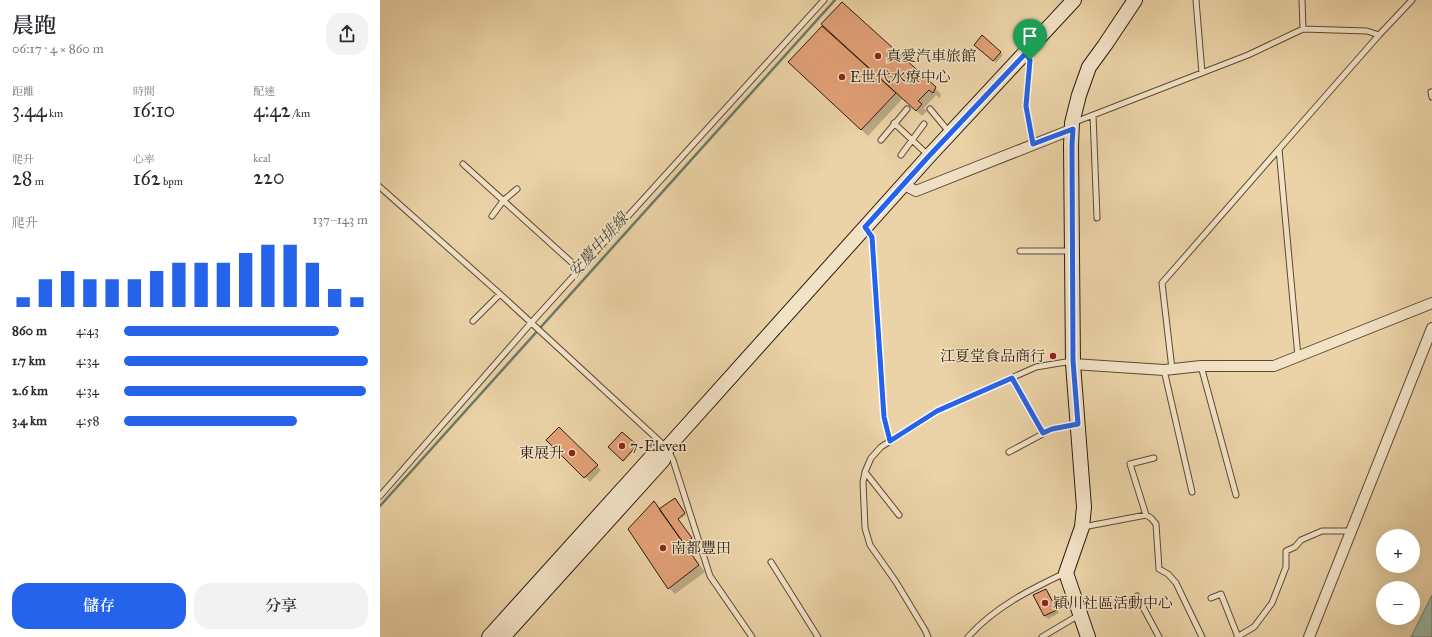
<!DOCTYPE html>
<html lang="zh-TW">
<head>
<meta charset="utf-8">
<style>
	body { margin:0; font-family:"IM FELL Great Primer","Noto Serif TC",serif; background:#f2f2f3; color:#2b2b33; height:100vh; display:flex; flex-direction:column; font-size:15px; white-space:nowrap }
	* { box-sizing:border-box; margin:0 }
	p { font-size:13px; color:#7c7c81 }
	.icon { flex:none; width:22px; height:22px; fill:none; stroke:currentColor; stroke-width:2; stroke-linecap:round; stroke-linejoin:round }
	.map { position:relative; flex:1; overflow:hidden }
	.details { display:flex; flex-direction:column; background:#fff; width:380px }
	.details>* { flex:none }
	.buttons { position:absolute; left:996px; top:529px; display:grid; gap:8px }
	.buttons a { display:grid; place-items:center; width:44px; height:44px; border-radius:50%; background:#fff; box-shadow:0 4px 16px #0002; font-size:20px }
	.pin { position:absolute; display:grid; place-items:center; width:34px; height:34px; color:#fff; margin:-41px -17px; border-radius:50% 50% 50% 0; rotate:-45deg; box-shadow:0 0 4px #0007 }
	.pin .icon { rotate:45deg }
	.round { display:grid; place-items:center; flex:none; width:42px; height:42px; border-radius:16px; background:#f2f2f3 }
	.head { display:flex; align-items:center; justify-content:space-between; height:68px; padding:0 12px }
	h1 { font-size:22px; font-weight:600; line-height:30px }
	.stats { display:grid; grid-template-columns:repeat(3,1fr); gap:6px; height:68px; padding:4px 12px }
	.stats div { display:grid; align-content:center }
	.stats b { font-size:20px; font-weight:600 }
	.stats small { font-size:11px; font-weight:400 }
	.stats p { font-size:11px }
	.chart { height:112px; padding:8px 12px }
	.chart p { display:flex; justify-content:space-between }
	.chart svg { width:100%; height:72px; margin-top:4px; stroke:#2563eb; stroke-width:6 }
	.action { display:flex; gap:8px; margin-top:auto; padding:8px 12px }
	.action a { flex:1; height:46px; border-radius:16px; background:#2563eb; color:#fff; font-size:16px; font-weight:600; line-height:46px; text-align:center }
	.action a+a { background:#f2f2f3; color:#2b2b33 }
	ul { padding:0 12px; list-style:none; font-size:13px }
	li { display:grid; grid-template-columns:64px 48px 1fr; align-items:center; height:30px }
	li i { height:10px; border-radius:5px; background:#2563eb }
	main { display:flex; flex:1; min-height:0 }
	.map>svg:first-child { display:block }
	.water { fill:#98b8a5; stroke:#6c7a69 }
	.shadow { fill:#0003 }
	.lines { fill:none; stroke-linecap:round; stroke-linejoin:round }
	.stream { stroke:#6c7a69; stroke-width:2.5 }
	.building { fill:#e3a077; stroke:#291d10 }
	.lane-casing { stroke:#5a4a36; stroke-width:7 }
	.street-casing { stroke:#5a4a36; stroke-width:12 }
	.secondary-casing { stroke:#291d10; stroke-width:16 }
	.lane { stroke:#f2e2c6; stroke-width:5 }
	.street { stroke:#f2e2c6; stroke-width:10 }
	.secondary { stroke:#f2e2c6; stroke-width:14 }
	.route-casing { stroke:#fff; stroke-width:8 }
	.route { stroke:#2563eb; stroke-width:5 }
	.poi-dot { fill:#8f2418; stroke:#f2e2c6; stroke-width:1.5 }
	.labels { text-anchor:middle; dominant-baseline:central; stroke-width:3; stroke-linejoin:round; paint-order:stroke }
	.poi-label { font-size:15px; fill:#291d10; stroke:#f2e2c6; text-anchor:start }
	.water-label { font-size:16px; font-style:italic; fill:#4a4c3d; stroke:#f2e2c6 }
</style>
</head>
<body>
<main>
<section class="details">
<div class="head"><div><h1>晨跑</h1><p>06:17 · 4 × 860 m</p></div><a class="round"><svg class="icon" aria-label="share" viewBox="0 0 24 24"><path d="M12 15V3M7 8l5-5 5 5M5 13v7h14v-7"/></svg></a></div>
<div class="stats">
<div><p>距離</p><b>3.44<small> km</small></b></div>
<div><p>時間</p><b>16:10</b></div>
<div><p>配速</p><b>4:42<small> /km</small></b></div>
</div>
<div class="stats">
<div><p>爬升</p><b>28<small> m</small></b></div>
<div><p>心率</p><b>162<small> bpm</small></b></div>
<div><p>kcal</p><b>220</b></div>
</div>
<div class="chart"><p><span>爬升</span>137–143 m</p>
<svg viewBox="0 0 160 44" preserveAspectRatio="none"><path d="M5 44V38M15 44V27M25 44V22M35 44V27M45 44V27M55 44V27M65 44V22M75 44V17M85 44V17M95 44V17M105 44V11M115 44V6M125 44V6M135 44V17M145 44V33M155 44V38"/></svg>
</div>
<ul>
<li><b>860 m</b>4:43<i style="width:88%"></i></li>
<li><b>1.7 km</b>4:34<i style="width:100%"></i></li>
<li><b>2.6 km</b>4:34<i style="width:99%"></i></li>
<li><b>3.4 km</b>4:58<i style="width:71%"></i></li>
</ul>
<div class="action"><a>儲存</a><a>分享</a></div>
</section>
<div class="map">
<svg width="1052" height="637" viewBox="0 0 1052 637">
	<rect width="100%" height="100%" fill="#ebd3a7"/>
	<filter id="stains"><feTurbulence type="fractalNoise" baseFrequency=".005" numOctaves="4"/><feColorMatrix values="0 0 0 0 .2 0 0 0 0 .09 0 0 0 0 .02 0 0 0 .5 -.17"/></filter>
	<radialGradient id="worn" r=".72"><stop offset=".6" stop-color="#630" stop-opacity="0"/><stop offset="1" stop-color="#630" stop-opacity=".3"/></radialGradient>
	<path class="water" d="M1052 595V637H1031Z"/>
	<path class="shadow" d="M444 26 555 88 561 94 560 98 556 95 544 108 547 111 542 116 523 98 488 136 410 62Z
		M598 48 620 52 623 55 616 63Z
		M179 429 221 470 210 482 168 440Z
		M242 433 257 447 244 461 229 447Z
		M296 501 306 515 298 520 312 540 305 545 325 572 295 594 289 588 274 502 281 509Z
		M666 590 669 593 679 613 668 619 665 616 655 596Z"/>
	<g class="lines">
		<path class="stream" d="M0 506 455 0"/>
	</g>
	<path class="building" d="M462 2 556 87 553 93 549 90 538 101 542 104 536 111 441 24Z
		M442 26 516 93 481 130 408 62Z
		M602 35 621 52 613 61 594 45Z
		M179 427 218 465 204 478 166 440Z
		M242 432 257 445 243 461 228 447Z
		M295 498 305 513 298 519 312 538 304 544 279 509Z
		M274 501 319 565 288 589 248 529Z
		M666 589 677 610 664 616 653 595Z"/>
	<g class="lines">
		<defs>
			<path id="lane" d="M816 0 822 73
				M922 0 923 29
				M999 35 1032 0
				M646 53 650 60 646 106 653 144
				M1051 92 1052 97
				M550 109 570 133
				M713 115 717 218
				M695 122 868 55 923 29 987 31 999 35 899 149
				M514 123 548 155
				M501 140 527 109
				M521 155 544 124
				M83 164 200 270
				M0 187 120 294 287 448 293 460 330 576 372 637
				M112 216 123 201 137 189
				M486 227 492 237 504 417 510 441
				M640 251H691
				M93 321 120 294
				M821 366 856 495
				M792 369 782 283 899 149 918 357
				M784 370 812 492
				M632 378 663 433
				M629 452 672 429 696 424
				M485 472 519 515
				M0 496 151 323 444 0
				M766 515 750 464 774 458
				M703 527 766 515 771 518 776 524 779 569 788 574 796 583 822 637
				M391 562 438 637
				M757 596 779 637
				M831 598 841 594 858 637
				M548 637 545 630 516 582 490 545 485 528 483 482 485 472 491 458 501 447 557 411 656 367 692 361
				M588 637C615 607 649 590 685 573
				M662 637 699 615
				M857 637 874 627 892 603 906 567V551L915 547 921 540 942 531H971"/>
			<path id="street" d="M524 185 536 191 693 129
				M693 364 784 370 821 366H894L1052 303
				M929 637 1052 328"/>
			<path id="secondary" d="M109 637 276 452 287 448
				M123 637 283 460 287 448 549 156 694 0
				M708 637 686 573 702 527 704 507 693 364 691 145 692 123 699 95 709 67 725 45 755 0"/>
		</defs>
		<use href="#lane" class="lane-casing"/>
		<use href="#street" class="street-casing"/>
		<use href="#secondary" class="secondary-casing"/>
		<use href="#lane" class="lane"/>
		<use href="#street" class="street"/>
		<use href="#secondary" class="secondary"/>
	</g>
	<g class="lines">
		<defs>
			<path id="route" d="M646 53 650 60 646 106 653 144 693 129 692 145 693 361 698 424 672 429 663 433 632 378 557 411 510 441 504 417 492 237 485 227 549 156Z"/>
		</defs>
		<use href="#route" class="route-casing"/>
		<use href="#route" class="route"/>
	</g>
	<g class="poi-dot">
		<circle cx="498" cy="56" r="4"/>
		<circle cx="462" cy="77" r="4"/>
		<circle cx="673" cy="356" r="4"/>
		<circle cx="242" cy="446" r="4"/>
		<circle cx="192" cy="453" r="4"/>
		<circle cx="283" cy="548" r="4"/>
		<circle cx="665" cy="603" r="4"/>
	</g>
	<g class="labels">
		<g class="poi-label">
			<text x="506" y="56">真愛汽車旅館</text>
			<text x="470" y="77">E世代水療中心</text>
			<text x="665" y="356" text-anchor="end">江夏堂食品商行</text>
			<text x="250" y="446">7-Eleven</text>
			<text x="184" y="453" text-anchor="end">東展升</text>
			<text x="291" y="548">南都豐田</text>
			<text x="673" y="603">穎川社區活動中心</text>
		</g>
		<g class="water-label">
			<text transform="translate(218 245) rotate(-48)">安慶中排線</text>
		</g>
	</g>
	<rect width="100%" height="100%" filter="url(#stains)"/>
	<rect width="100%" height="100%" fill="url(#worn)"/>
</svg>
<div class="buttons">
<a>+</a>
<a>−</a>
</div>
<div class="pin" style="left:650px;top:60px;background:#1e9e55"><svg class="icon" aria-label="arrive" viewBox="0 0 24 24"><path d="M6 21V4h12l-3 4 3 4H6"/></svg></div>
</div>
</main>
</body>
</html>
